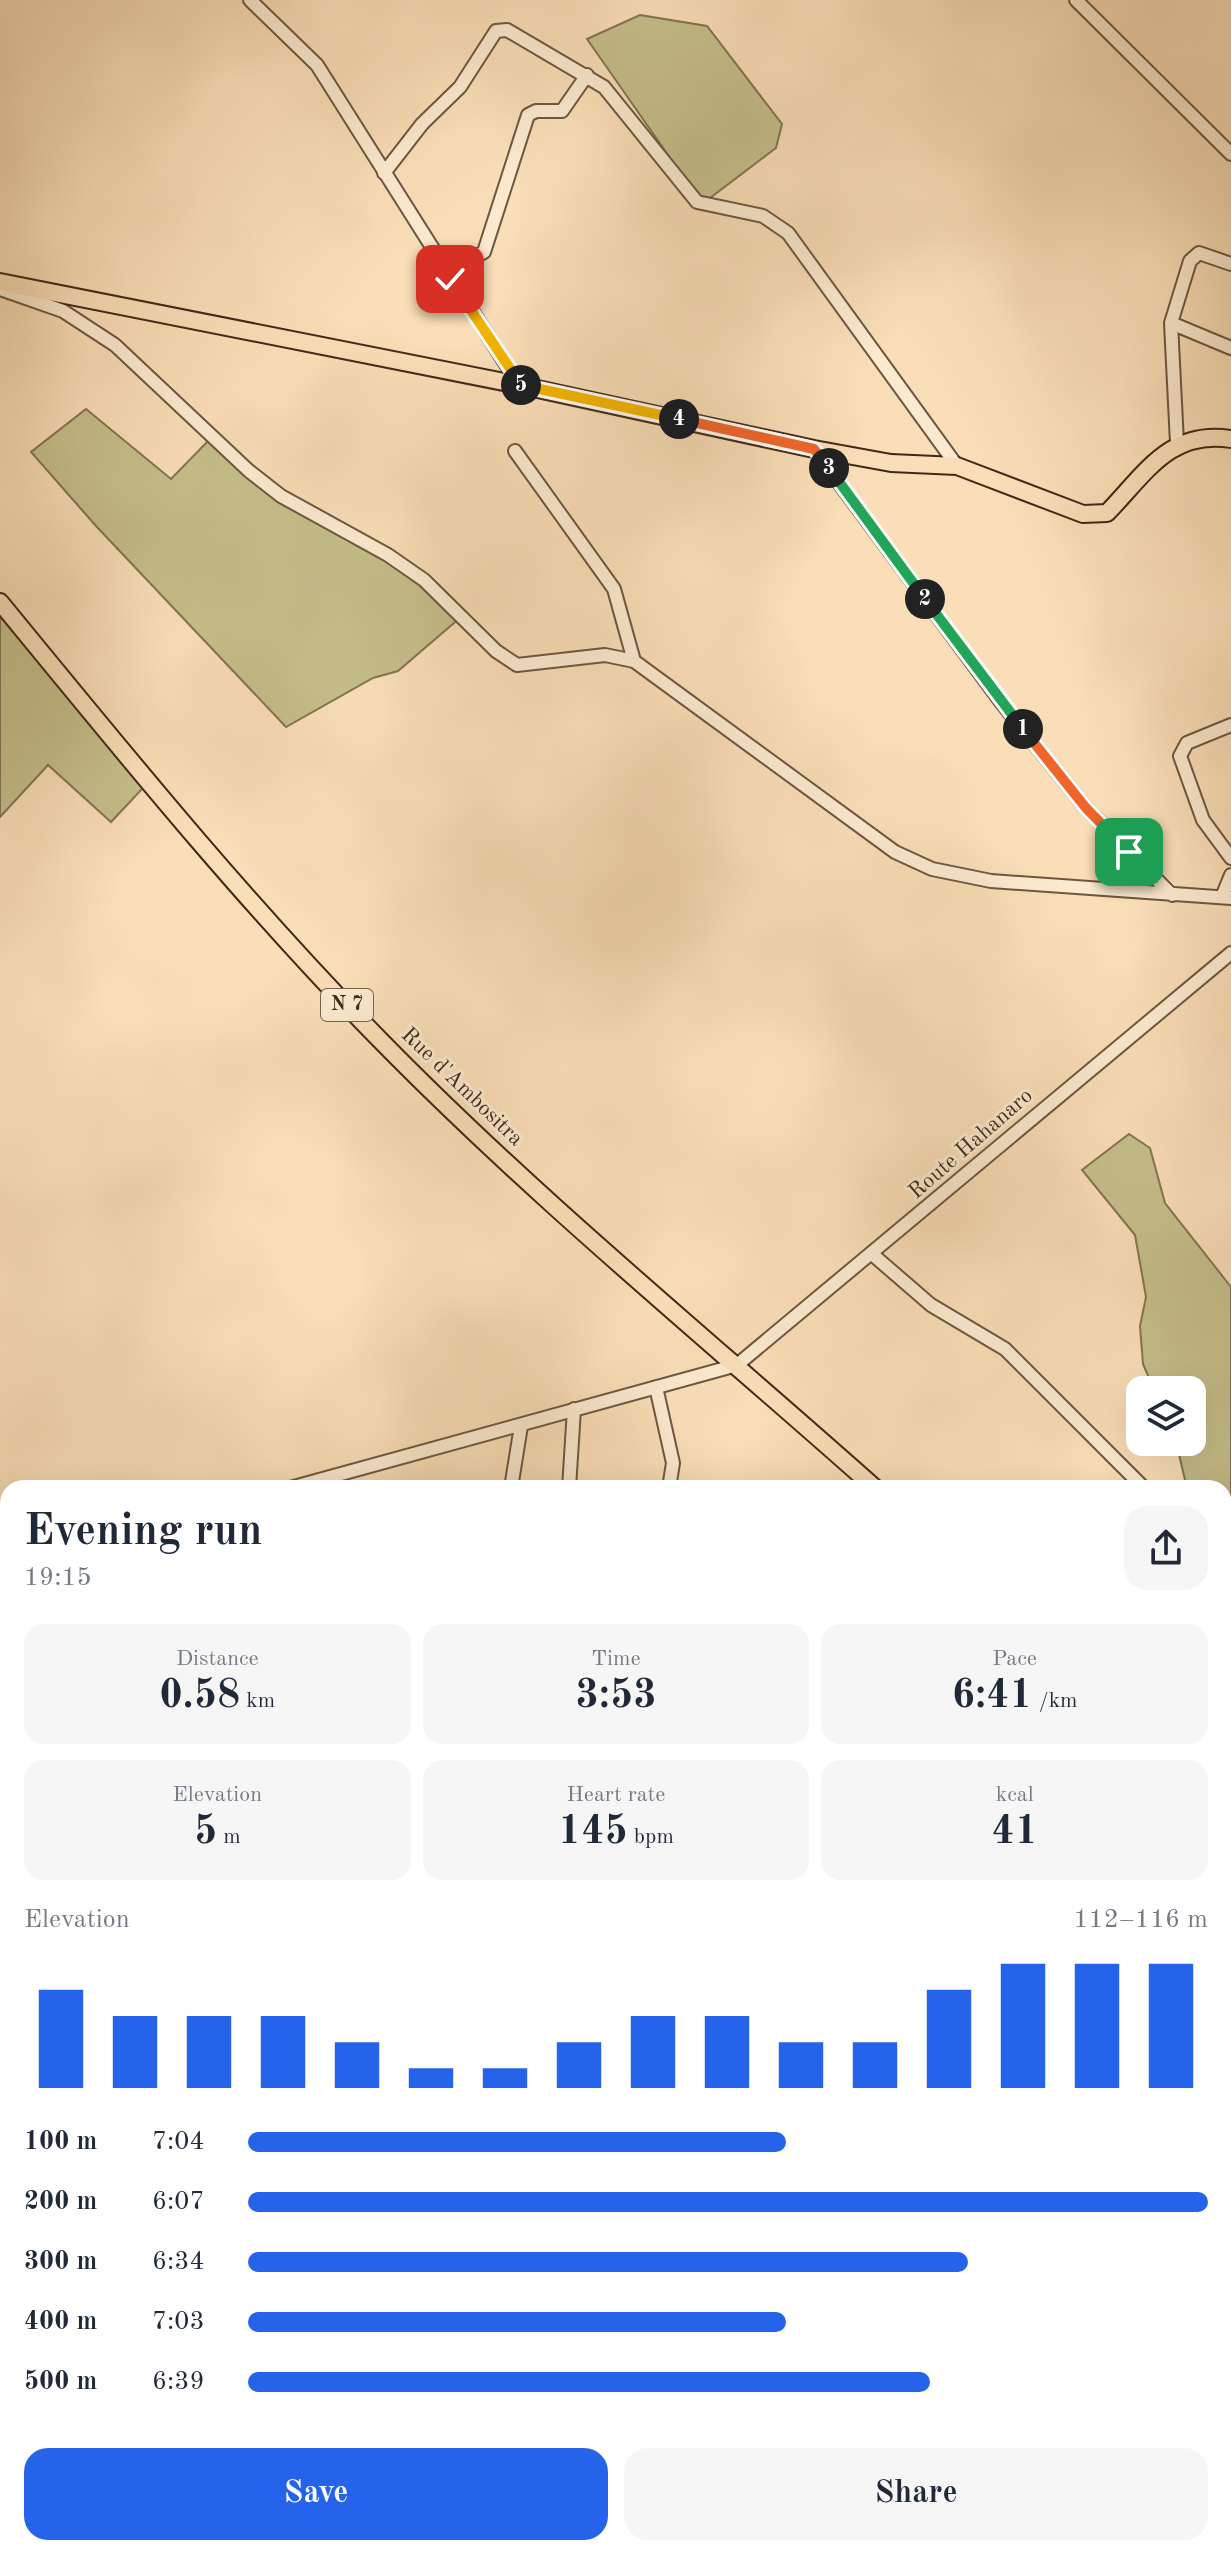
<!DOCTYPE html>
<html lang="en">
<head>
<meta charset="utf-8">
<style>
	body { margin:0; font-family:"Old Standard TT",serif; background:#f6f6f7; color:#1f2937; height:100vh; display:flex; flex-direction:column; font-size:30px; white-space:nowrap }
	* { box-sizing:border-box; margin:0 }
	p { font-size:26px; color:#747a83 }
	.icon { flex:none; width:44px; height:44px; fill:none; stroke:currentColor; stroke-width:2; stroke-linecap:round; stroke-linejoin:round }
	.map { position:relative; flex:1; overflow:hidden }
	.details { position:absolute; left:0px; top:1480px; width:1232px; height:1076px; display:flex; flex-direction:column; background:#fff; border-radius:24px 24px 0 0; box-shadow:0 8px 32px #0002 }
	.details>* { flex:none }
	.controls { position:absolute; left:1126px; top:1376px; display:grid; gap:16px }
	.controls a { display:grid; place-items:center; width:80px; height:80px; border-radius:16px; background:#fff; box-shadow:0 8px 32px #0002; font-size:40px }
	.pin { position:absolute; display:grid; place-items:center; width:68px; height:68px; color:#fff; margin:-34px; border-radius:16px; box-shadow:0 4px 12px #0006 }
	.km { position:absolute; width:40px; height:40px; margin:-20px; border-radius:50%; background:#222; color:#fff; font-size:22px; line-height:40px; text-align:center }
	.round { display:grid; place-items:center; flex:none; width:84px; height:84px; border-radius:24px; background:#f6f6f7 }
	.summary { display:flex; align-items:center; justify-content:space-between; height:136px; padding:0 24px }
	h1 { font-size:44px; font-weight:800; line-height:60px }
	.stats { display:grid; grid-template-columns:repeat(3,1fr); gap:12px; height:136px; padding:8px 24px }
	.stats div { display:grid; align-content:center; border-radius:20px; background:#f6f6f7; text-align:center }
	.stats b { font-size:40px; font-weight:800 }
	.stats small { font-size:22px; font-weight:400 }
	.stats p { font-size:22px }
	.chart { height:224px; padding:16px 24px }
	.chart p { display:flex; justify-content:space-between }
	.chart svg { width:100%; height:144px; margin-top:8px; stroke:#2563eb; stroke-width:6 }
	.button { display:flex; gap:16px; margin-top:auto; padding:16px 24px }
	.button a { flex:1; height:92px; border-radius:24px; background:#2563eb; color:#fff; font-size:32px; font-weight:800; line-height:92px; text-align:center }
	.button a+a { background:#f6f6f7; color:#1f2937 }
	ul { padding:0 24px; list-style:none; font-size:26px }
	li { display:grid; grid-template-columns:128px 96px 1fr; align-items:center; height:60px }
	li i { height:20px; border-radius:10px; background:#2563eb }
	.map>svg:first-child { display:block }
	.green { fill:#c5bf8a; stroke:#827452; stroke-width:2 }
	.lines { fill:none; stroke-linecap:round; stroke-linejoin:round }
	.minor-casing { stroke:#6e5740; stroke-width:16 }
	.major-casing { stroke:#3f2a19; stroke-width:20 }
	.minor { stroke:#fcead0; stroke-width:12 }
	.major { stroke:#fadeb7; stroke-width:16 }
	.split-1-casing { stroke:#fff; stroke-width:16 }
	.split-2-casing { stroke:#fff; stroke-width:16 }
	.split-3-casing { stroke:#fff; stroke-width:16 }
	.split-4-casing { stroke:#fff; stroke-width:16 }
	.split-5-casing { stroke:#fff; stroke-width:16 }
	.split-6-casing { stroke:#fff; stroke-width:16 }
	.split-1 { stroke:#f0652b; stroke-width:10 }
	.split-2 { stroke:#22a559; stroke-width:10 }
	.split-3 { stroke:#22a559; stroke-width:10 }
	.split-4 { stroke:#f0652b; stroke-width:10 }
	.split-5 { stroke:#f5b400; stroke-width:10 }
	.split-6 { stroke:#f5b400; stroke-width:10 }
	.labels { text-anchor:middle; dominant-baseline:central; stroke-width:6; stroke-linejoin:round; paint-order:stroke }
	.shield { fill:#fcead0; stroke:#786450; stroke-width:2 }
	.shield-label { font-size:20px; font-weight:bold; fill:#3f2a19 }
	.street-label { font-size:22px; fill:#3f2a19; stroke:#fcead0 }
</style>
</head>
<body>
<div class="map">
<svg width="1231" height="2556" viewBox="0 0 1231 2556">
	<rect width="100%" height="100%" fill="#fadeb7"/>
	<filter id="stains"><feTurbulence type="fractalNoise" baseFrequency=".0025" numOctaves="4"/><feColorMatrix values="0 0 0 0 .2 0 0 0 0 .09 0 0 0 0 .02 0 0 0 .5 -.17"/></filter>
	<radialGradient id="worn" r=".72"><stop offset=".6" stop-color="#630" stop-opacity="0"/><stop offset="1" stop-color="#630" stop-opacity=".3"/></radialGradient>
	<path class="green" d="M640 15 707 26 782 124 776 148 706 201 696 195 587 39Z
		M86 409 171 479 212 437 249 471 388 555 461 617 398 671 373 678 286 727 96 526 31 452Z
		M0 616 143 788 111 822 48 765 0 817Z
		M1129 1134 1150 1148 1165 1203 1231 1287V1582L1224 1577V1488H1187L1176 1442H1192V1390H1154L1143 1364 1140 1326 1146 1297 1135 1235 1082 1170Z
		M616 2548H711L712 2556H618Z"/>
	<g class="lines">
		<defs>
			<path id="minor" d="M250 0 317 65 519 385
				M1076 0 1231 154
				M384 173 422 124 460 87 496 31 507 30 604 87 697 202 763 216 788 233 957 466
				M446 273 484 252 528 115 536 111H562L587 75
				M0 289 63 311 115 345 249 471 281 496 388 555 424 580 496 651 517 665 605 655 634 661 895 852 932 869 991 881 1231 898
				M1171 323 1231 348
				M1177 443 1171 323 1190 261 1199 253 1231 264
				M814 449 1001 702 1086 808 1172 895
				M515 451 614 589 634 661
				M1231 725 1187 743 1180 756 1203 820 1231 858
				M1222 897 1231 875
				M872 1254 931 1305 1005 1349 1144 1488
				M656 1387 673 1463 669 1488
				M290 1488 737 1365 1231 953
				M511 1488 521 1426
				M569 1488 574 1409
				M0 1574 8 1571
				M1224 1577 1231 1582
				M1224 1604 1231 1598
				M1224 2039H1231
				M0 2077 8 2080
				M1224 2233 1231 2224
				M1224 2390 1231 2381"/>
			<path id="major" d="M0 282 519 385 814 449 891 463 957 466 1083 514 1107 513C1145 474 1170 429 1231 439
				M0 602C123 752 246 904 382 1042 537 1200 710 1341 875 1488
				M1224 1800 1231 1807"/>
		</defs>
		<use href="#minor" class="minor-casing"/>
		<use href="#major" class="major-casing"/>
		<use href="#minor" class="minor"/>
		<use href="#major" class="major"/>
	</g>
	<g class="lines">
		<defs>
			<path id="split-1" d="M1023 729 1086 808 1129 852"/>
			<path id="split-2" d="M925 599 1023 729"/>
			<path id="split-3" d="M829 468 925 599"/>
			<path id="split-4" d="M679 419 814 449 829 468"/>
			<path id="split-5" d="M521 385 679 419"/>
			<path id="split-6" d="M450 279 521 385"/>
		</defs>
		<use href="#split-1" class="split-1-casing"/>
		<use href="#split-2" class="split-2-casing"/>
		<use href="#split-3" class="split-3-casing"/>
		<use href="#split-4" class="split-4-casing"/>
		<use href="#split-5" class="split-5-casing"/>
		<use href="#split-6" class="split-6-casing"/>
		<use href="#split-1" class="split-1"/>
		<use href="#split-2" class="split-2"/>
		<use href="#split-3" class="split-3"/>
		<use href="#split-4" class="split-4"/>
		<use href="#split-5" class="split-5"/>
		<use href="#split-6" class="split-6"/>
	</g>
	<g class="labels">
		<rect class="shield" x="321" y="989" width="52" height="32" rx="6"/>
		<g class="shield-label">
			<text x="347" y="1005">N 7</text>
		</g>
		<g class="street-label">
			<text transform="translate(462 1087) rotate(44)">Rue d'Ambositra</text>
			<text transform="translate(971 1144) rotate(-41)">Route Hahanaro</text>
		</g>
	</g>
	<rect width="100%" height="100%" filter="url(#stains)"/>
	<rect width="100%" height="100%" fill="url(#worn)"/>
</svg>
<div class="controls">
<a><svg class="icon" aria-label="layers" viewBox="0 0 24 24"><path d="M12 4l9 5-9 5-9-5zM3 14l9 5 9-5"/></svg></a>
</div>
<div class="pin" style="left:1129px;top:852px;background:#1e9e55"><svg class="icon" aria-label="arrive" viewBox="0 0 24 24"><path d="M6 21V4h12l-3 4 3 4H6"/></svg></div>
<div class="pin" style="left:450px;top:279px;background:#d93025"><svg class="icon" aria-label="check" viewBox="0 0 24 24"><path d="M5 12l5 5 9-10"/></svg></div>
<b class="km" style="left:1023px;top:729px">1</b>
<b class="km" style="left:925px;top:599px">2</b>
<b class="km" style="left:829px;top:468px">3</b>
<b class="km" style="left:679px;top:419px">4</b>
<b class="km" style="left:521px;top:385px">5</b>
<section class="details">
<div class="summary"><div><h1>Evening run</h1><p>19:15</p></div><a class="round"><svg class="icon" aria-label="share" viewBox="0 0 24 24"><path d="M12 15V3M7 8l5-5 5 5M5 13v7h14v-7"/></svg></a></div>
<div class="stats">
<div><p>Distance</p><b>0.58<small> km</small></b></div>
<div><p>Time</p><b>3:53</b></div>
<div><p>Pace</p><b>6:41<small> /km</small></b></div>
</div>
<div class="stats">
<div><p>Elevation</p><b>5<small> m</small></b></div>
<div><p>Heart rate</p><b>145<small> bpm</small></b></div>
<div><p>kcal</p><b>41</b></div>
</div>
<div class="chart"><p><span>Elevation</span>112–116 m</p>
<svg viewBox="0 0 160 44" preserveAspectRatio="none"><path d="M5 44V14M15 44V22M25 44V22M35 44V22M45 44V30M55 44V38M65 44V38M75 44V30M85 44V22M95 44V22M105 44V30M115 44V30M125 44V14M135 44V6M145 44V6M155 44V6"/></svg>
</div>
<ul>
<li><b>100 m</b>7:04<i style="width:56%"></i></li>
<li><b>200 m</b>6:07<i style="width:100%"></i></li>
<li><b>300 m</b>6:34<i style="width:75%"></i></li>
<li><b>400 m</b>7:03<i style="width:56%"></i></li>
<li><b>500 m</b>6:39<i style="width:71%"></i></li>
</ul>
<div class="button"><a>Save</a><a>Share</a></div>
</section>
</div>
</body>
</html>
